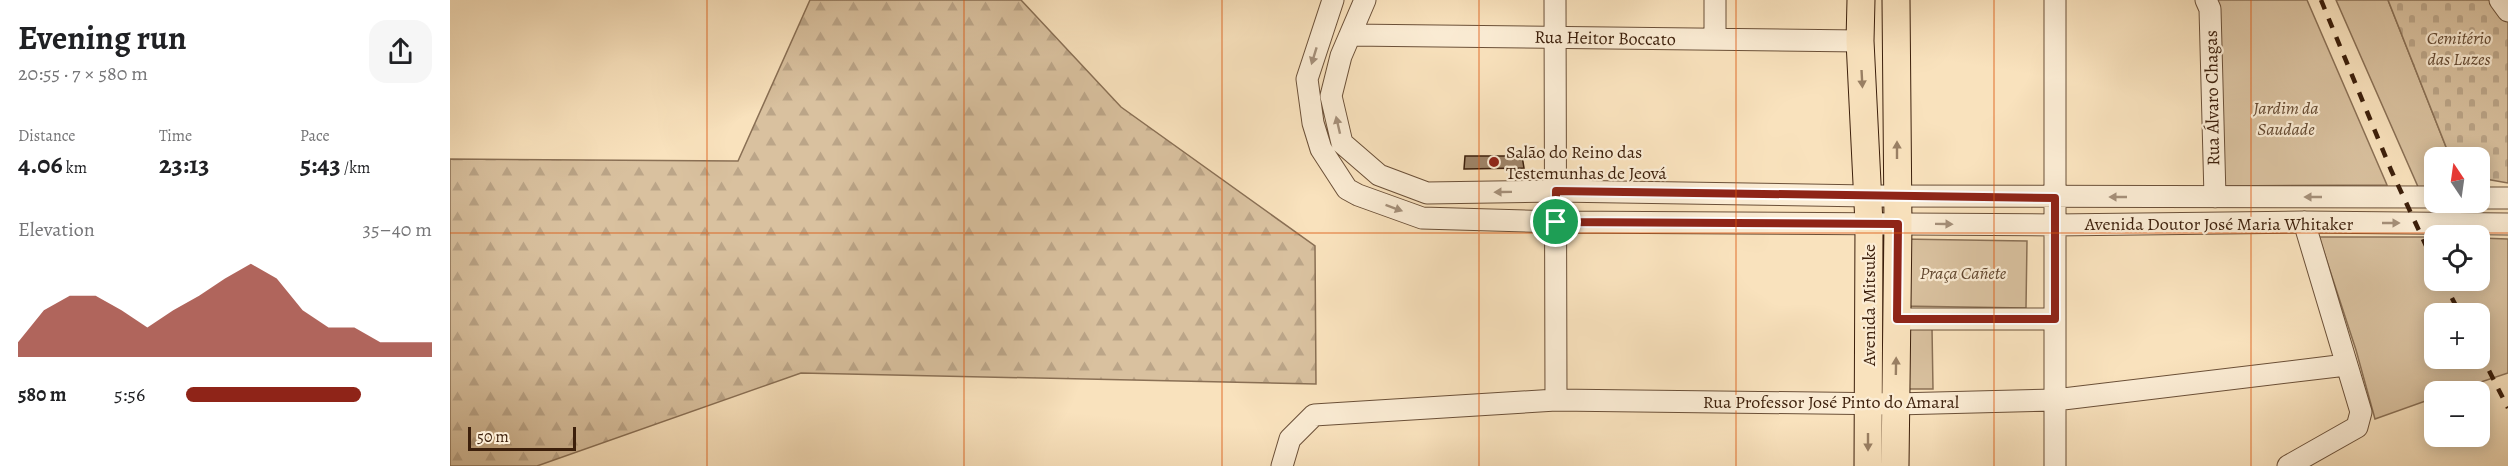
<!DOCTYPE html>
<html lang="en">
<head>
<meta charset="utf-8">
<style>
	body { margin:0; font-family:Alegreya,serif; background:#f6f6f6; color:#202124; height:100vh; display:flex; flex-direction:column; font-size:22px; white-space:nowrap }
	* { box-sizing:border-box; margin:0 }
	p { font-size:20px; color:#757577 }
	.icon { flex:none; width:33px; height:33px; fill:none; stroke:currentColor; stroke-width:2; stroke-linecap:round; stroke-linejoin:round }
	.map { position:relative; flex:1; overflow:hidden }
	.side { display:flex; flex-direction:column; background:#fff; width:450px }
	.side>* { flex:none }
	.needle { width:39px; rotate:347deg }
	.tools { position:absolute; left:1974px; top:147px; display:grid; gap:12px }
	.tools a { display:grid; place-items:center; width:66px; height:66px; border-radius:12px; background:#fff; box-shadow:0 3px 15px #0003; font-size:30px }
	.scale { position:absolute; left:18px; bottom:15px; width:108px; box-sizing:border-box; padding-left:6px; border:3px solid #3c1f0b; border-top:0; font-size:16px; line-height:21px; white-space:nowrap; color:#3c1f0b; -webkit-text-stroke:4px #fbecd4; paint-order:stroke }
	.pin { position:absolute; display:grid; place-items:center; width:51px; height:51px; color:#fff; margin:-26px; border:3px solid #fff; border-radius:50%; box-shadow:0 2px 6px #0007 }
	.round { display:grid; place-items:center; flex:none; width:63px; height:63px; border-radius:18px; background:#f6f6f6 }
	.summary { display:flex; align-items:center; justify-content:space-between; height:102px; padding:0 18px }
	h1 { font-size:33px; font-weight:700; line-height:45px }
	.metrics { display:grid; grid-template-columns:repeat(3,1fr); gap:9px; height:102px; padding:6px 18px }
	.metrics div { display:grid; align-content:center }
	.metrics b { font-size:26px; font-weight:700 }
	.metrics small { font-size:16px; font-weight:400 }
	.metrics p { font-size:16px }
	.chart { height:168px; padding:12px 18px }
	.chart p { display:flex; justify-content:space-between }
	.chart svg { width:100%; height:108px; margin-top:6px; fill:#8f2418; opacity:.7 }
	ul { padding:0 18px; list-style:none; font-size:20px }
	li { display:grid; grid-template-columns:96px 72px 1fr; align-items:center; height:45px }
	li i { height:15px; border-radius:8px; background:#8f2418 }
	main { display:flex; flex:1; min-height:0 }
	.map>svg:first-child { display:block }
	.green { fill:#d9c19f; stroke:#8a7055; stroke-width:1.5; fill-rule:evenodd }
	.forest { fill:url(#forest-firs); stroke:#8a7055; stroke-width:1.5 }
	.cemetery { fill:url(#cemetery-stones); stroke:#8a7055; stroke-width:1.5 }
	.building { fill:#9e8468; stroke:#3c1f0b; stroke-width:1.5 }
	.lines { fill:none; stroke-linecap:round; stroke-linejoin:round }
	.minor-casing { stroke:#6b5038; stroke-width:23 }
	.major-casing { stroke:#3c1f0b; stroke-width:29 }
	.minor { stroke:#fbecd4; stroke-width:21 }
	.major { stroke:#f9e2bd; stroke-width:27 }
	.rail { stroke:#3c1f0b; stroke-width:4.5; stroke-dasharray:10 10; stroke-linecap:butt }
	.oneway { fill:#a5907a }
	.oneway2 { fill:#9a8064 }
	.route-casing { stroke:#fff; stroke-width:12 }
	.route { stroke:#8f2418; stroke-width:8 }
	.grid { fill:none; stroke:#df560c; stroke-width:1.5; stroke-opacity:0.55 }
	.poi-dot { fill:#8f2418; stroke:#fbecd4; stroke-width:2 }
	.labels { text-anchor:middle; dominant-baseline:central; stroke-width:4.5; stroke-linejoin:round; paint-order:stroke }
	.street-label { font-size:18px; fill:#3c1f0b; stroke:#fbecd4 }
	.park-label { font-size:18px; font-style:italic; fill:#634830; stroke:#fbecd4 }
	.poi-label { font-size:18px; fill:#3c1f0b; stroke:#fbecd4; text-anchor:start }
</style>
</head>
<body>
<main>
<section class="side">
<div class="summary"><div><h1>Evening run</h1><p>20:55 · 7 × 580 m</p></div><a class="round"><svg class="icon" aria-label="share" viewBox="0 0 24 24"><path d="M12 15V3M7 8l5-5 5 5M5 13v7h14v-7"/></svg></a></div>
<div class="metrics">
<div><p>Distance</p><b>4.06<small> km</small></b></div>
<div><p>Time</p><b>23:13</b></div>
<div><p>Pace</p><b>5:43<small> /km</small></b></div>
</div>
<div class="chart"><p><span>Elevation</span>35–40 m</p>
<svg viewBox="0 0 160 44" preserveAspectRatio="none"><path d="M0 44V38L10 25L20 19L30 19L40 25L50 32L60 25L70 19L80 12L90 6L100 12L110 25L120 32L130 32L140 38L150 38L160 38V44z"/></svg>
</div>
<ul>
<li><b>580 m</b>5:56<i style="width:71%"></i></li>
</ul>
</section>
<div class="map">
<svg width="2058" height="466" viewBox="0 0 2058 466">
	<defs>
		<pattern id="forest-firs" width="22" height="20" patternUnits="userSpaceOnUse" patternTransform="scale(1.5)"><rect width="22" height="20" fill="#d9c19f"/><path d="M5 1l3.5 6h-7zM16 11l3.5 6h-7z" fill="#bba588"/></pattern>
		<pattern id="cemetery-stones" width="16" height="16" patternUnits="userSpaceOnUse" patternTransform="scale(1.5)"><rect width="16" height="16" fill="#d9c19f"/><path d="M2 7V4a2 2 0 0 1 4 0v3zM10 15v-3a2 2 0 0 1 4 0v3z" fill="#bba588"/></pattern>
	</defs>
	<rect width="100%" height="100%" fill="#f9e2bd"/>
	<filter id="stains"><feTurbulence type="fractalNoise" baseFrequency=".00333" numOctaves="4"/><feColorMatrix values="0 0 0 0 .2 0 0 0 0 .09 0 0 0 0 .02 0 0 0 .5 -.17"/></filter>
	<radialGradient id="worn" r=".72"><stop offset=".6" stop-color="#630" stop-opacity="0"/><stop offset="1" stop-color="#630" stop-opacity=".3"/></radialGradient>
	<path class="green" d="M1765 0H1857L1937 185 1772 186Z
		M1886 0H1938L2000 157 1984 158V191L1969 189Z
		M1869 237H1984V280H2030V238L2058 239V373L2004 391 1984 392V398L1925 419 1906 350ZM1984 314H2030V358H1984Z
		M1451 239 1577 241 1576 308 1450 306Z
		M1448 328H1482L1483 389H1448Z"/>
	<path class="forest" d="M360 0H571L671 107 865 246 866 384 351 373 87 466H0V159L288 161Z"/>
	<path class="cemetery" d="M1938 0H2058V183L2030 178V158L2000 157Z"/>
	<path class="building" d="M1015 156H1072L1074 168 1014 169Z"/>
	<g class="lines">
		<defs>
			<path id="minor" d="M883 0 857 79 863 123 871 149 897 189 908 195 972 218 1106 222 1605 225 1854 222 2058 224
				M915 0 891 56 881 96 892 143 929 175 977 193 1106 191 1418 196 1984 197
				M1105 0 1106 400
				M1265 0V39
				M1605 0V466
				M1756 0 1760 9 1765 197
				M2050 0 2058 11
				M900 35 1410 41
				M2030 198H2058
				M1447 319H1605
				M832 466 840 439 864 415 1106 400 1446 404 1605 400 1896 365
				M1838 466 1907 427 1911 412 1854 222"/>
			<path id="major" d="M1411 0 1410 41 1419 224 1418 466
				M1445 466 1448 224 1446 0"/>
		</defs>
		<use href="#minor" class="minor-casing"/>
		<use href="#major" class="major-casing"/>
		<use href="#minor" class="minor"/>
		<use href="#major" class="major"/>
		<path class="rail" d="M1871 0 1941 170 1984 263
			M1993 280 2010 314
			M2030 353 2058 408"/>
	</g>
	<defs><path id="oneway-solid" d="M-6-.8H1V-3.2L6.5 0L1 3.2V.8H-6Z" transform="scale(1.5)"/></defs>
	<g class="oneway">
		<use href="#oneway-solid" transform="translate(864 56) rotate(107)"/>
		<use href="#oneway-solid" transform="translate(888 125) rotate(-103)"/>
		<use href="#oneway-solid" transform="translate(1053 192) rotate(179)"/>
		<use href="#oneway-solid" transform="translate(1668 197) rotate(180)"/>
		<use href="#oneway-solid" transform="translate(1863 197) rotate(180)"/>
		<use href="#oneway-solid" transform="translate(944 208) rotate(20)"/>
		<use href="#oneway-solid" transform="translate(1941 223)"/>
		<use href="#oneway-solid" transform="translate(1494 224) rotate(1)"/>
	</g>
	<g class="oneway2">
		<use href="#oneway-solid" transform="translate(1412 79) rotate(87)"/>
		<use href="#oneway-solid" transform="translate(1447 150) rotate(-90)"/>
		<use href="#oneway-solid" transform="translate(1446 366) rotate(-89)"/>
		<use href="#oneway-solid" transform="translate(1418 442) rotate(90)"/>
	</g>
	<g class="lines">
		<defs>
			<path id="route" d="M1106 191 1605 198V319H1447L1448 224 1106 222Z"/>
		</defs>
		<use href="#route" class="route-casing"/>
		<use href="#route" class="route"/>
	</g>
	<path class="grid" d="M257 0V466M514 0V466M772 0V466M1029 0V466M1286 0V466M1544 0V466M1801 0V466M0 233H2058"/>
	<circle class="poi-dot" cx="1044" cy="162" r="6"/>
	<g class="labels">
		<g class="street-label">
			<text transform="translate(1155 38) rotate(1)">Rua Heitor Boccato</text>
			<text transform="translate(1762 98) rotate(-91)">Rua Álvaro Chagas</text>
			<text x="1769" y="224">Avenida Doutor José Maria Whitaker</text>
			<text transform="translate(1419 305) rotate(-90)">Avenida Mitsuke</text>
			<text x="1381" y="402">Rua Professor José Pinto do Amaral</text>
		</g>
		<g class="park-label">
			<text x="2009" y="38">Cemitério<tspan x="2009" dy="21">das Luzes</tspan></text>
			<text x="1836" y="108">Jardim da<tspan x="1836" dy="21">Saudade</tspan></text>
			<text x="1513" y="273">Praça Cañete</text>
		</g>
		<g class="poi-label">
			<text x="1056" y="152">Salão do Reino das<tspan x="1056" dy="21">Testemunhas de Jeová</tspan></text>
		</g>
	</g>
	<rect width="100%" height="100%" filter="url(#stains)"/>
	<rect width="100%" height="100%" fill="url(#worn)"/>
</svg>
<div class="tools">
<a><svg class="needle" viewBox="-14 -14 28 28"><path d="M0-13l5 13h-10z" fill="#e53935"/><path d="M0 13l5-13h-10z" fill="#757577"/></svg></a>
<a><svg class="icon" aria-label="locate" viewBox="0 0 24 24"><circle cx="12" cy="12" r="6"/><path d="M12 2v4M12 18v4M2 12h4M18 12h4"/></svg></a>
<a>+</a>
<a>−</a>
</div>
<div class="scale">50 m</div>
<div class="pin" style="left:1106px;top:222px;background:#1e9e55"><svg class="icon" aria-label="arrive" viewBox="0 0 24 24"><path d="M6 21V4h12l-3 4 3 4H6"/></svg></div>
</div>
</main>
</body>
</html>
